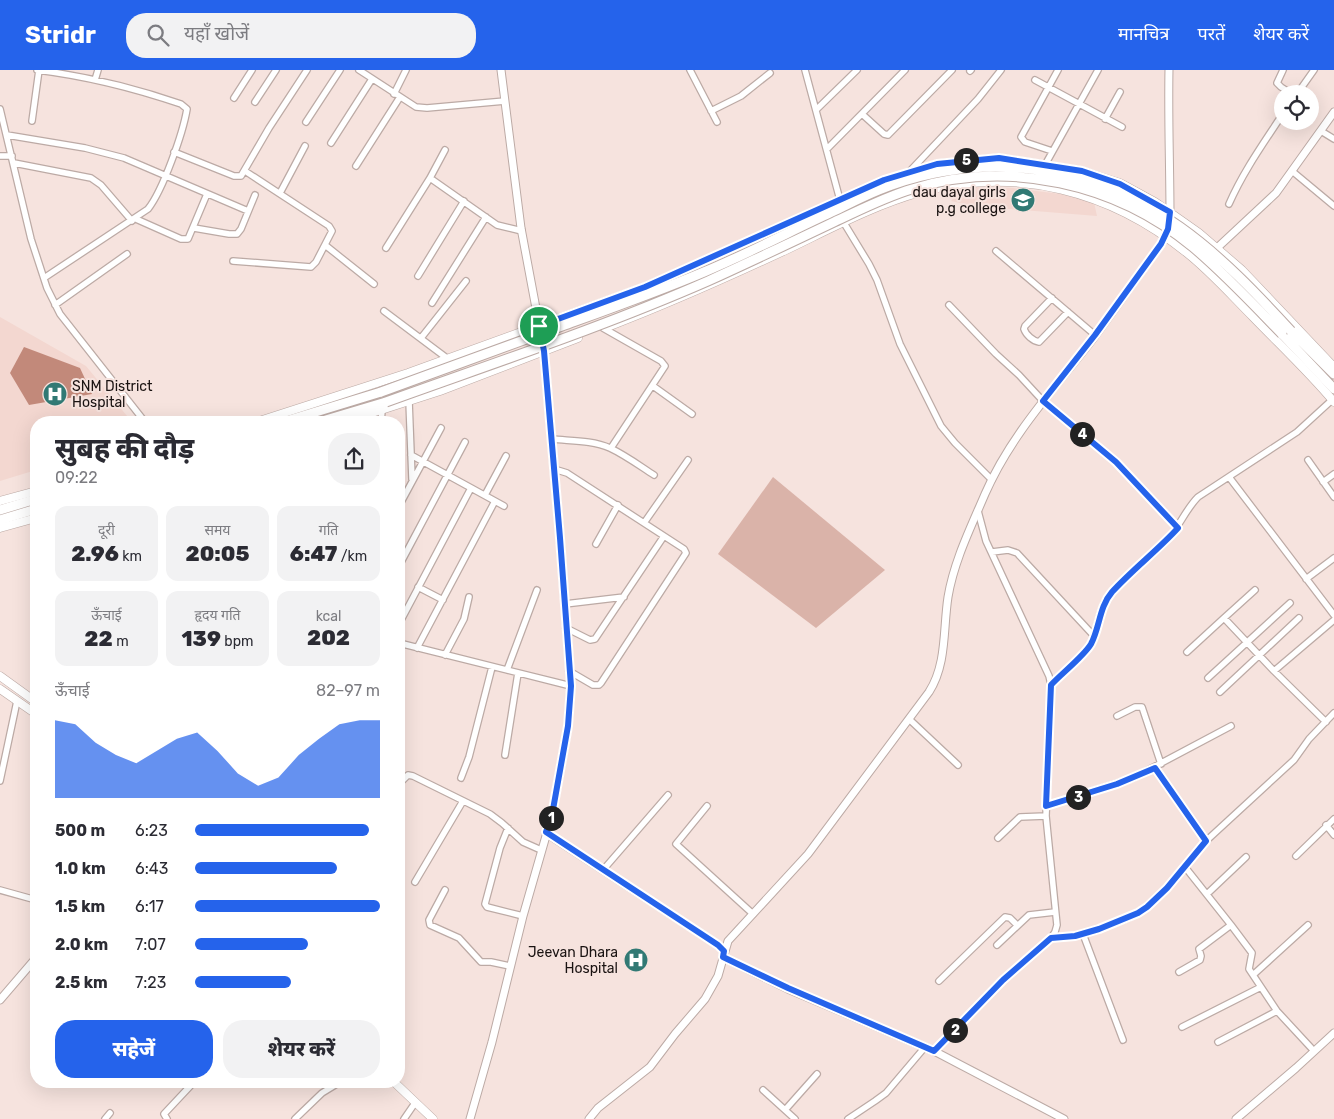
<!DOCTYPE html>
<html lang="hi">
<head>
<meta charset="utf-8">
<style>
	body { margin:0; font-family:Rubik,"Noto Sans Devanagari",sans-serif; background:#f2f2f3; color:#2b2b33; height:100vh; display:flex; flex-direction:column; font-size:19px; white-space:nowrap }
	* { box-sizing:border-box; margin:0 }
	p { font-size:16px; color:#7c7c81 }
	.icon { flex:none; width:28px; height:28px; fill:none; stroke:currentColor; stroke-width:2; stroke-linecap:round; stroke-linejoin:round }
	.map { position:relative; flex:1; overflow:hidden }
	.side { position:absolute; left:30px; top:346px; width:375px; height:672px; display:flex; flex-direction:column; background:#fff; border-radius:20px; box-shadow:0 5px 20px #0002 }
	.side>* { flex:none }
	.controls { position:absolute; left:1274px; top:15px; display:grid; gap:10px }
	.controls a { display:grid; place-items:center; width:45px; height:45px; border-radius:50%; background:#fff; box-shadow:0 5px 20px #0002; font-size:25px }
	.pin { position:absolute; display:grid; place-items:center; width:42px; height:42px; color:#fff; margin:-21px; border:2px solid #fff; border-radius:50%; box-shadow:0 1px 5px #0007 }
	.km { position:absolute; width:25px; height:25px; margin:-12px; border-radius:50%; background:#222; color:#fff; font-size:14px; line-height:25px; text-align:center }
	.round { display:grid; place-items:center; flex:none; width:52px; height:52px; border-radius:20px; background:#f2f2f3 }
	.headline { display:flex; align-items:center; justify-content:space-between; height:85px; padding:0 25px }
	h1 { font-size:28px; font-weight:800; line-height:38px }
	.figures { display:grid; grid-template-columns:repeat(3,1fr); gap:8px; height:85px; padding:5px 25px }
	.figures div { display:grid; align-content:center; border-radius:12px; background:#f2f2f3; text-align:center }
	.figures b { font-size:21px; font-weight:800 }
	.figures small { font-size:14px; font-weight:400 }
	.figures p { font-size:14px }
	.chart { height:140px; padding:10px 25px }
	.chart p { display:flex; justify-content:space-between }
	.chart svg { width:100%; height:90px; margin-top:5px; fill:#2563eb; opacity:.7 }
	.action { display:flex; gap:10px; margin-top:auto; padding:10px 25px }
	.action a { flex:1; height:58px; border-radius:20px; background:#2563eb; color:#fff; font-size:20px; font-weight:800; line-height:58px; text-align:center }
	.action a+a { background:#f2f2f3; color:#2b2b33 }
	ul { padding:0 25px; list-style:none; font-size:16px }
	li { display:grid; grid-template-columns:80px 60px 1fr; align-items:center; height:38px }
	li i { height:12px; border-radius:6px; background:#2563eb }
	header { display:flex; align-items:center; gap:30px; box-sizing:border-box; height:70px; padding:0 25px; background:#2563eb; color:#fff }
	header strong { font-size:24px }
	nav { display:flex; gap:28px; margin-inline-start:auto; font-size:18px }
	.search { width:350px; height:45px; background:#f2f2f3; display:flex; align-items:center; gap:12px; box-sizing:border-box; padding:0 18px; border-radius:20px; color:#7c7c81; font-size:19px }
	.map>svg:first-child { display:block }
	.built { fill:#f3d7d0 }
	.green { fill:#dab3a9 }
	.water { fill:#c2897a }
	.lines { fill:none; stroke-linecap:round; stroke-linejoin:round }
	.minor-casing { stroke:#bcaaa5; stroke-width:8 }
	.tertiary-casing { stroke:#bcaaa5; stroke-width:9 }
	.secondary-casing { stroke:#bcaaa5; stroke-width:9 }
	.primary-casing { stroke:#bcaaa5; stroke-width:11 }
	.minor { stroke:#fff; stroke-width:5.5 }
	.tertiary { stroke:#fff; stroke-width:7 }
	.secondary { stroke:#fff; stroke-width:8 }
	.primary { stroke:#fff; stroke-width:9 }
	.primary-bridge-casing { stroke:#bcaaa5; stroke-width:11; stroke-linecap:butt }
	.primary-bridge { stroke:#fff; stroke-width:9 }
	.route-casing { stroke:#fff; stroke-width:10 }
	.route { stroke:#2563eb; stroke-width:6 }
	.labels { text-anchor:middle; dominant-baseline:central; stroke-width:4; stroke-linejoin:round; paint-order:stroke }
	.poi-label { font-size:14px; fill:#1a1312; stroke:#f6e3de; text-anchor:end }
</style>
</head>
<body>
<header>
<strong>Stridr</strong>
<div class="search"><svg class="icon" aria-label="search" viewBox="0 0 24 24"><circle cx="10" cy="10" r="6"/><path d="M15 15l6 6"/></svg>यहाँ खोजें</div>
<nav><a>मानचित्र</a><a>परतें</a><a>शेयर करें</a></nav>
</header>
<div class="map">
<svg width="1334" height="1049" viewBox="0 0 1334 1049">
	<rect width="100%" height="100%" fill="#f6e3de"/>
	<path class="built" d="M965 115 1013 118 1093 128 1097 146 973 136 951 131Z
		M0 247 86 296 132 352H36V400L0 411Z"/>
	<path class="green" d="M773 407 885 500 816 558 718 484Z"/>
	<path class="water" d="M24 277 80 298 92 324 29 335 10 303Z"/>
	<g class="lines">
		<defs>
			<path id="minor" d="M37 0C86 6 134 18 181 34L187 39C183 63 163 120 148 139L44 208
				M359 0 416 37 427 38 505 31
				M690 0 717 52
				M805 0 840 130
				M1283 0 1277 13 1281 17 1292 24
				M970 1 971 0
				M95 10 98 0
				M1035 10 1122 57
				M394 24 406 0
				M1297 24 1314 0
				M234 28 252 0
				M255 32 276 0
				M0 39 31 169 47 218 60 244 145 352
				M816 40 857 0
				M711 41 741 26 770 3
				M862 44 884 64 888 65 952 0
				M1105 49 1120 22
				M32 51 39 0
				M306 52 340 0
				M1321 61 1334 69
				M7 65 85 78 124 88 248 141
				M331 73 372 9
				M827 79 905 0
				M1052 81 1025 72 1021 67 1058 0
				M174 82 234 106H241L269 58 307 0
				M0 86H12
				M14 93 91 108 101 115 132 151
				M1045 95 1098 0
				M356 96 400 27
				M910 101 978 29 1001 0
				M1292 101 1334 136
				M430 108 445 80
				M280 123 305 76
				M1229 134C1243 102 1263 74 1282 45
				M136 149 181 169H188L207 124
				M844 153 869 194 877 210 900 274 941 356 955 373 992 410
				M194 158 229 164H237L241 159 255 125
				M325 175 374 214
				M386 178 430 108 497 155 522 161
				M996 181 1095 265
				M233 191 311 197 316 192 332 161 329 156 245 101
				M418 206 464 131
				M1052 228 1025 256 1024 259C1026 265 1033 271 1039 272L1068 242
				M432 233 486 147
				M55 235 127 184
				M949 235 996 284 1019 305 1043 331 1116 392 1178 457
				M384 241 448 289
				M603 258 661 291 665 296 611 378
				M421 268 466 211
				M653 316 692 344
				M409 331 412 409
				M381 352 382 341
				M552 369C571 371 592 370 610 378 625 385 640 396 654 405
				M411 385 504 436
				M1308 390 1334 427
				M554 399 567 403 684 479 686 483 601 613 599 615H593L569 601
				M1229 407 1334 545
				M1323 412 1334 404
				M485 425 506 386
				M399 436 441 358
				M644 453 688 390
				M596 474 618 435
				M992 482 1008 480 1017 483 1094 566
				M399 496 465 372
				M1306 509 1334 488
				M418 517 443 530
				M565 534 624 527
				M1224 548 1255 520
				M399 554 471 418
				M566 558 590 570 595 569 664 466
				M399 573 571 616
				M417 578 495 431
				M1187 582 1224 548 1274 601 1326 652
				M445 585 464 549 469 527
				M507 600 537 520
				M1274 601 1334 550
				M1208 608 1290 533
				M1051 615C1061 604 1085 586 1091 574 1098 560 1098 543 1106 530 1120 508 1148 490 1166 471 1179 458 1185 440 1198 427L1297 362 1332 330
				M1220 622 1299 548
				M1117 646 1135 637H1142L1161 694
				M909 649 958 695
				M505 685 518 603
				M1155 698 1206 771
				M461 708 469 687 492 597
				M0 711 17 631
				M399 714 408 705 413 706 490 744 502 753 523 772 541 780
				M707 736 676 774 753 844
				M1046 736 1133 708 1231 656
				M1326 755 1334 765
				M508 758 500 778 485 834 487 837 523 846
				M998 768 1020 747 1046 746
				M1296 786 1334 749
				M1185 797 1231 855 1252 883 1249 899 1277 941 1314 981
				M603 800 668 725
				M415 812 463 731
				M0 820 36 830
				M445 820 429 850 430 855 459 868 481 892H491L510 896
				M1207 824 1246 787
				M1083 864 1123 970
				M1051 868 1075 866 1099 859 1128 848 1147 837 1167 818 1206 771 1294 690 1309 669 1334 643
				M997 875 1029 845 1055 842
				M1179 902 1200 890 1201 886 1199 879 1231 855
				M1253 905 1308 855
				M939 911 1005 847 1010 848 1017 855
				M1182 957 1261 917
				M1218 972 1277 941
				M934 981 1003 910 1051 868 1055 862 1057 855 1046 746 1051 615 1049 606 986 471 978 441
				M763 1020 795 1049
				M785 1040 817 1004
				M105 1049 110 1043
				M167 1049 164 1044 194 1012
				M295 1049 322 1023 340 1012
				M404 1049 415 1033
				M848 1049 875 1031 886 1023 925 977"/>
			<path id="tertiary" d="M1169 0C1168 49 1170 98 1170 146
				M1217 178 1276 123 1334 42
				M546 763 718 875 724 881
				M723 887 788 919 934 981 1064 1049
				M0 930 36 888
				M470 1049 492 972 523 846 552 745 568 656 571 616 560 468 544 281 521 158 501 0
				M589 1049 598 1038 650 997 675 964 705 929 718 906 728 871 808 784 929 622C947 594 943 559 948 527 954 491 971 457 985 424 1011 364 1056 317 1095 266 1118 235 1139 204 1161 174L1167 162
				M1236 1049 1296 998 1334 963"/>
			<path id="secondary" d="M610 256C670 233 728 207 786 180 830 159 874 135 921 122 1017 96 1111 121 1187 183 1211 202 1232 226 1253 247 1280 275 1309 302 1334 332
				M256 352 408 303 645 217 885 110 937 94 999 88 1082 101 1120 113 1155 132 1199 163 1242 200 1334 297
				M344 352 440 321 578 268
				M0 431 36 421
				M0 458 36 448
				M0 606 36 632
				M0 619 36 644
				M394 1012 433 1049"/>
			<path id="primary" d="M1291 261 1334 304
				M1282 264 1334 319
				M283 352 381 322
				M319 352 386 332
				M0 440 36 429
				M0 450 36 439"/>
		</defs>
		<use href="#minor" class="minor-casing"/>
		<use href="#tertiary" class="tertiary-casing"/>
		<use href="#secondary" class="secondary-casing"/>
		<use href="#primary" class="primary-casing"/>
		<use href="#minor" class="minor"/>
		<use href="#tertiary" class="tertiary"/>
		<use href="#secondary" class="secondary"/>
		<use href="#primary" class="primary"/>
		<defs>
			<path id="primary-bridge" d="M381 322C441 300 502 278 562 256 609 239 657 222 704 202 747 184 789 162 832 142 851 133 871 122 892 115 989 81 1096 96 1180 157 1221 186 1257 224 1291 261
				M386 332C494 293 603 257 708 211 750 192 792 172 834 152 860 140 885 127 912 119 1009 89 1116 113 1193 177 1225 204 1253 234 1282 264"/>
		</defs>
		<use href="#primary-bridge" class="primary-bridge-casing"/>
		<use href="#primary-bridge" class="primary-bridge"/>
	</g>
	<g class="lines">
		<defs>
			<path id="route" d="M999 88 1082 101 1120 114 1170 142 1168 159 1161 174 1095 265 1043 331 1116 392 1178 458C1158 480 1133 499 1112 522 1099 537 1100 557 1091 574 1084 586 1061 604 1051 615L1046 736 1117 714 1155 698 1206 771 1167 818 1147 837 1138 843 1099 859 1075 866 1051 868 1003 910 934 981 788 918 723 887 724 881 718 875 546 762 552 745 568 656 571 616 560 468 544 281 539 256 645 217 884 110 937 94Z"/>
		</defs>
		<use href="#route" class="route-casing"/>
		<use href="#route" class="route"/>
	</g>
	<defs>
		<symbol id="university-disc" viewBox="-11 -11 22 22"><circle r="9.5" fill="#317974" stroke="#f6e3de"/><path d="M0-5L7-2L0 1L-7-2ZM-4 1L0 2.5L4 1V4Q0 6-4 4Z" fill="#fff"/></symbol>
		<symbol id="hospital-disc" viewBox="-11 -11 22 22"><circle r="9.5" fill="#317974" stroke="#f6e3de"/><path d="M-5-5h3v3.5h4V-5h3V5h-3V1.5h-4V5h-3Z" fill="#fff"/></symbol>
	</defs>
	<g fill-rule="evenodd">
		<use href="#university-disc" x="1009" y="116" width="28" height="28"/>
		<use href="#hospital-disc" x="41" y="310" width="28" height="28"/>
		<use href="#hospital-disc" x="622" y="876" width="28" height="28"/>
	</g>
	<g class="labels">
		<g class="poi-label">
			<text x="1006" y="122">dau dayal girls<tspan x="1006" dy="16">p.g college</tspan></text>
			<text x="72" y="316" text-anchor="start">SNM District<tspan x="72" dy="16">Hospital</tspan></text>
			<text x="618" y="882">Jeevan Dhara<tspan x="618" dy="16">Hospital</tspan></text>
		</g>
	</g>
</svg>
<div class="controls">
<a><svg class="icon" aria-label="locate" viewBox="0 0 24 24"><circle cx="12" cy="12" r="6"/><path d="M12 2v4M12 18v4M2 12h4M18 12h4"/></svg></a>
</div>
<div class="pin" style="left:539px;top:256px;background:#1e9e55"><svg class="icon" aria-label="arrive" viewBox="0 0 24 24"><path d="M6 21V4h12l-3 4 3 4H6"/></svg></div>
<b class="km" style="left:551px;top:748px">1</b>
<b class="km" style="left:955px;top:960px">2</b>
<b class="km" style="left:1078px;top:727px">3</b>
<b class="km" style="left:1082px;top:364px">4</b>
<b class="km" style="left:966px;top:90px">5</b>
<section class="side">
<div class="headline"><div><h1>सुबह की दौड़</h1><p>09:22</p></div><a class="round"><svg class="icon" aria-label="share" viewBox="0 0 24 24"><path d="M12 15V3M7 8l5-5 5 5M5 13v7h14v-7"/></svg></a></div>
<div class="figures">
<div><p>दूरी</p><b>2.96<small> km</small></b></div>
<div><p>समय</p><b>20:05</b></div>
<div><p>गति</p><b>6:47<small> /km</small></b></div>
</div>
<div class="figures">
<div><p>ऊँचाई</p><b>22<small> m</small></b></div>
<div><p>हृदय गति</p><b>139<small> bpm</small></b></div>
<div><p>kcal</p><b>202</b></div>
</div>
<div class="chart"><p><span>ऊँचाई</span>82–97 m</p>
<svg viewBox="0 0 160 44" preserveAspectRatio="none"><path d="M0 44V6L10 8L20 17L30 23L40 27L50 21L60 15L70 12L80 21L90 32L100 38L110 34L120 23L130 15L140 8L150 6L160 6V44z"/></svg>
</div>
<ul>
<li><b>500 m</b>6:23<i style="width:94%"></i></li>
<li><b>1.0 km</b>6:43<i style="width:77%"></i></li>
<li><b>1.5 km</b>6:17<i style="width:100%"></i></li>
<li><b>2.0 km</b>7:07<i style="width:61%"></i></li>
<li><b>2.5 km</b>7:23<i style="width:52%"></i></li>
</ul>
<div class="action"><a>सहेजें</a><a>शेयर करें</a></div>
</section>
</div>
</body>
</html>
